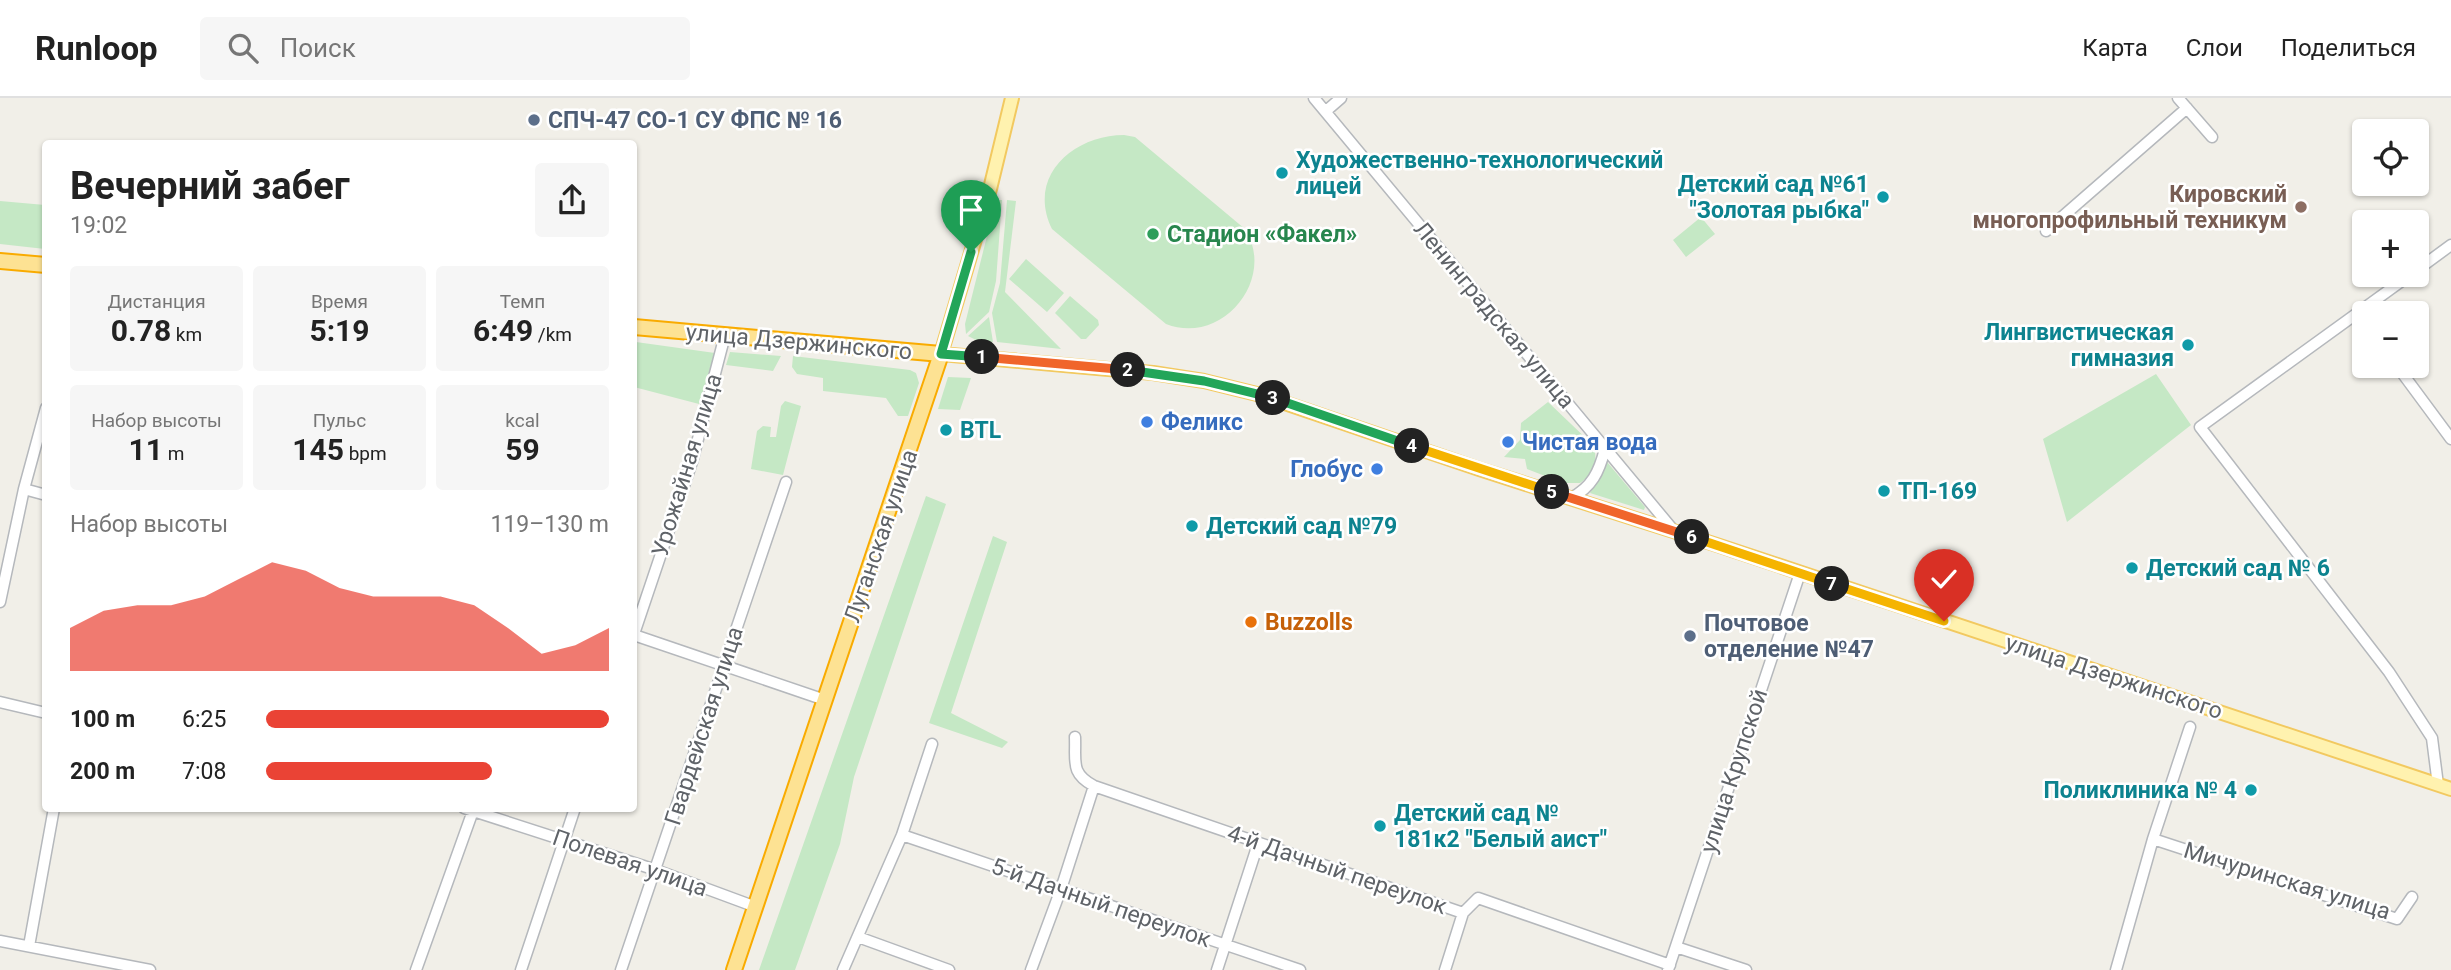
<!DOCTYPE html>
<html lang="ru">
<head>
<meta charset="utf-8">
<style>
	body { margin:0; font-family:Roboto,sans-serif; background:#f6f6f6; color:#222; height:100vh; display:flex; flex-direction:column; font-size:26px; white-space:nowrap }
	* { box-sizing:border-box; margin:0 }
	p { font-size:23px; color:#767676 }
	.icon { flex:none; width:38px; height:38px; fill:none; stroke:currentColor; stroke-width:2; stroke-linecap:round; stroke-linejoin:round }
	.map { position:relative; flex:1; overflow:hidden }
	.details { position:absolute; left:42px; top:42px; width:595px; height:672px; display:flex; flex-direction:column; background:#fff; border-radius:7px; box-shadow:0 2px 5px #0004 }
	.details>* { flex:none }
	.fabs { position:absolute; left:2352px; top:21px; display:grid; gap:14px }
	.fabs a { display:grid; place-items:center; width:77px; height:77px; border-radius:7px; background:#fff; box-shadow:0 2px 5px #0004; font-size:35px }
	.pin { position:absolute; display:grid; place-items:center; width:60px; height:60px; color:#fff; margin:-72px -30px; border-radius:50% 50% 50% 0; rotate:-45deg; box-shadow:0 0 7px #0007 }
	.pin .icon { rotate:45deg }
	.km { position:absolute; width:35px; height:35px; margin:-18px; border-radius:50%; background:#222; color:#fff; font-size:19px; line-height:35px; text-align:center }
	.round { display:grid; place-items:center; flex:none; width:74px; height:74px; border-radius:7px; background:#f6f6f6 }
	.head { display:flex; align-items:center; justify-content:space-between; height:119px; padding:0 28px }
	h1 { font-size:38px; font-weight:700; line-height:52px }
	.metrics { display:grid; grid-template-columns:repeat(3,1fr); gap:10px; height:119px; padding:7px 28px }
	.metrics div { display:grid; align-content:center; border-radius:7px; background:#f6f6f6; text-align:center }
	.metrics b { font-size:30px; font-weight:700 }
	.metrics small { font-size:19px; font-weight:400 }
	.metrics p { font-size:19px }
	.chart { height:196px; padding:14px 28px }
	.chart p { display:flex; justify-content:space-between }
	.chart svg { width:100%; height:126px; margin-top:7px; fill:#ea4335; opacity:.7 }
	ul { padding:0 28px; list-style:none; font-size:23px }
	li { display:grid; grid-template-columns:112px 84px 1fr; align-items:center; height:52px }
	li i { height:18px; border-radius:9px; background:#ea4335 }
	header { display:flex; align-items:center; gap:42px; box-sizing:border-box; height:98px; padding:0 35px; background:#fff; border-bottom:2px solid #e0e0e0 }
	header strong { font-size:33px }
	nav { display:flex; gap:38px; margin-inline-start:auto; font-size:24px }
	.search { width:490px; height:63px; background:#f6f6f6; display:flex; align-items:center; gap:18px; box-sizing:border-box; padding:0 24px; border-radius:7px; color:#767676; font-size:26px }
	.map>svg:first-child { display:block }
	.green { fill:#c5e8c5 }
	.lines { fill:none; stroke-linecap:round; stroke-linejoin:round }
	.minor-casing { stroke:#b5b8bc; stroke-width:13 }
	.major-casing { stroke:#f2c960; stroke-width:16 }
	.highway-casing { stroke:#f9ab00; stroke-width:18 }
	.minor { stroke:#fff; stroke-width:10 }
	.major { stroke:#fff2af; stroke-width:12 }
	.highway { stroke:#fde293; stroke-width:14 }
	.split-1-casing { stroke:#fff; stroke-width:14 }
	.split-2-casing { stroke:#fff; stroke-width:14 }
	.split-3-casing { stroke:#fff; stroke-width:14 }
	.split-4-casing { stroke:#fff; stroke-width:14 }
	.split-5-casing { stroke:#fff; stroke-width:14 }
	.split-6-casing { stroke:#fff; stroke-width:14 }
	.split-7-casing { stroke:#fff; stroke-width:14 }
	.split-8-casing { stroke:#fff; stroke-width:14 }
	.split-1 { stroke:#22a559; stroke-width:9 }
	.split-2 { stroke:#f0652b; stroke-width:9 }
	.split-3 { stroke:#22a559; stroke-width:9 }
	.split-4 { stroke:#22a559; stroke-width:9 }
	.split-5 { stroke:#f5b400; stroke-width:9 }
	.split-6 { stroke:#f0652b; stroke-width:9 }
	.split-7 { stroke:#f5b400; stroke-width:9 }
	.split-8 { stroke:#f5b400; stroke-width:9 }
	.service-dot { fill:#5c6f8a; stroke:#fff; stroke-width:2.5 }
	.culture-dot { fill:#0f9aa8; stroke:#fff; stroke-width:2.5 }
	.education-dot { fill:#8d6e63; stroke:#fff; stroke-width:2.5 }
	.leisure-dot { fill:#2e9e5b; stroke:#fff; stroke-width:2.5 }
	.shop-dot { fill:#3f7fe0; stroke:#fff; stroke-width:2.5 }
	.food-dot { fill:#e8710a; stroke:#fff; stroke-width:2.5 }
	.labels { text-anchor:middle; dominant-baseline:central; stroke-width:5; stroke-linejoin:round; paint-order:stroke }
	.service-label { font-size:23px; font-weight:bold; fill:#4e5e75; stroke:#fff; text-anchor:start }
	.culture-label { font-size:23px; font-weight:bold; fill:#0d838f; stroke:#fff; text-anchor:start }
	.education-label { font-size:23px; font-weight:bold; fill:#785e54; stroke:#fff; text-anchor:end }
	.leisure-label { font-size:23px; font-weight:bold; fill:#27864d; stroke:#fff; text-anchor:start }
	.street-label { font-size:23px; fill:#5f6368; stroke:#fff }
	.shop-label { font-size:23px; font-weight:bold; fill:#366cbe; stroke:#fff; text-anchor:start }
	.food-label { font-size:23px; font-weight:bold; fill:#c56008; stroke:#fff; text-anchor:start }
</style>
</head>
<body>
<header>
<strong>Runloop</strong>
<div class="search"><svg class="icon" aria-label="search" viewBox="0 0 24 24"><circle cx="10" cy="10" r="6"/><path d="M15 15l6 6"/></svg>Поиск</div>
<nav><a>Карта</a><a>Слои</a><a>Поделиться</a></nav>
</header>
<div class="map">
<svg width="2451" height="872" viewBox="0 0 2451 872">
	<rect width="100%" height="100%" fill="#f1efe8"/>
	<path class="green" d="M1124 37 1135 39 1245 131C1277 181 1222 248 1166 226L1052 131C1026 78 1074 37 1124 37Z
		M996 102H1002L996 183 989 214 966 236 965 226Z
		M1007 102 1016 103 1005 194 1061 251 997 244 992 215 1000 185Z
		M0 103 45 107V151L0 146Z
		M1701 119 1715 136 1686 159 1673 142Z
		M1026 161 1064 195 1047 214 1009 181Z
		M1070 198 1098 222 1099 227 1086 241H1081L1055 215Z
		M989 219 993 244 976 242 968 238Z
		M636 244 715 255 699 306 634 289V252Z
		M730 254 781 258 773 273 726 267Z
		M793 258 910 272 916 275 919 285 908 318H898L886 300 823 293V280L797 276 792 269Z
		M2156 276 2191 327 2067 424 2043 341Z
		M948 279 971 280 960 312 938 311Z
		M785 303 801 308 783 377 751 371 757 333 763 328 771 329 770 339H776L781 308Z
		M1548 304 1593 347C1599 362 1593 377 1580 385H1563L1527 371 1525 361 1504 359 1520 342 1521 325Z
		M1607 364 1645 409 1644 412 1590 395Z
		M926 398 946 406 854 679 840 746 795 872H759Z
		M993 438 1007 444 951 615 1008 644 1002 650 929 625Z"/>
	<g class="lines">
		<defs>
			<path id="minor" d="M1314 0 1674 433
				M2178 0 2212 39
				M1326 13 1341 0
				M2046 133 2187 10
				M2417 172 2451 147
				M2410 177 2200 329 2389 574 2432 640 2438 687
				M2358 216 2364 225
				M2397 268 2451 341
				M24 391 46 397
				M1571 400C1592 389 1599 374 1605 351
				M0 504 24 391 46 310
				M634 536 692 364 725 237
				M634 537 825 602
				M0 604 46 615
				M1075 639C1076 664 1070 675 1094 688L1463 815 1478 800 1670 867
				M464 710 656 772 756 809
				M902 737 1300 872
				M2153 741 2397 821 2412 799
				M858 839 949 872
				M0 843 150 872
				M29 848 54 710
				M1676 849 1746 872
				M416 872 474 710
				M521 872 575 710
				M621 872 786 384
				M843 872 902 737 932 646
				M1031 872 1061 791 1094 688
				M1217 872 1258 746
				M1445 872 1463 815
				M1668 872 1800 475
				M2116 872 2153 741 2190 629"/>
			<path id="major" d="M1012 0 990 91 941 256 1153 275 1204 283 1261 297 1479 371 1717 447 2451 691"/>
			<path id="highway" d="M0 163 46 167
				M634 229 941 256 734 872"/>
		</defs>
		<use href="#minor" class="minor-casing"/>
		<use href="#major" class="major-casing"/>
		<use href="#highway" class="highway-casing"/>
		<use href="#minor" class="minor"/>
		<use href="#major" class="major"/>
		<use href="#highway" class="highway"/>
	</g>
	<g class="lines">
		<defs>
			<path id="split-1" d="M971 154 941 256 982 259"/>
			<path id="split-2" d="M982 259 1128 272"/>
			<path id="split-3" d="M1128 272 1204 283 1273 300"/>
			<path id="split-4" d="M1273 300 1412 348"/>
			<path id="split-5" d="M1412 348 1552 394"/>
			<path id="split-6" d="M1552 394 1692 439"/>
			<path id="split-7" d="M1692 439 1832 486"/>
			<path id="split-8" d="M1832 486 1944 523"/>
		</defs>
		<use href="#split-1" class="split-1-casing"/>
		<use href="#split-2" class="split-2-casing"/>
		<use href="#split-3" class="split-3-casing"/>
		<use href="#split-4" class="split-4-casing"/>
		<use href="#split-5" class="split-5-casing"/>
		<use href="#split-6" class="split-6-casing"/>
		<use href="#split-7" class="split-7-casing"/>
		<use href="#split-8" class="split-8-casing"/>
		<use href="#split-1" class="split-1"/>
		<use href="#split-2" class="split-2"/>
		<use href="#split-3" class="split-3"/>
		<use href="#split-4" class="split-4"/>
		<use href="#split-5" class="split-5"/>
		<use href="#split-6" class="split-6"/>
		<use href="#split-7" class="split-7"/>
		<use href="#split-8" class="split-8"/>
	</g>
	<g class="service-dot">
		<circle cx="534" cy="22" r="7"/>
		<circle cx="1690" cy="538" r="7"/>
	</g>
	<g class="culture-dot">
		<circle cx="1282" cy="75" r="7"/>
		<circle cx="1883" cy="99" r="7"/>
		<circle cx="2188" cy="247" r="7"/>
		<circle cx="946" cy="332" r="7"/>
		<circle cx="1884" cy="393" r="7"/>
		<circle cx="1192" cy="428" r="7"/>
		<circle cx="2132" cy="470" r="7"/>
		<circle cx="2251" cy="692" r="7"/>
		<circle cx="1380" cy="728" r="7"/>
	</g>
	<circle class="education-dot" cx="2301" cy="109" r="7"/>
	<circle class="leisure-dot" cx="1153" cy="136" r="7"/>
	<g class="shop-dot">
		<circle cx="1147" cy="324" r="7"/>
		<circle cx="1508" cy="344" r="7"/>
		<circle cx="1377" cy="371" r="7"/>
	</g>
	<circle class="food-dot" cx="1251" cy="524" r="7"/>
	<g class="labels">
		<g class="service-label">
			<text x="548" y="22">СПЧ-47 СО-1 СУ ФПС № 16</text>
			<text x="1704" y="525">Почтовое<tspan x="1704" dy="26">отделение №47</tspan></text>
		</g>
		<g class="culture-label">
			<text x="1296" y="62">Художественно-технологический<tspan x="1296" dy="26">лицей</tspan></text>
			<text x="1869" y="86" text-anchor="end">Детский сад №61<tspan x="1869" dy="26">"Золотая рыбка"</tspan></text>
			<text x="2174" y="234" text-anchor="end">Лингвистическая<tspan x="2174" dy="26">гимназия</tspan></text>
			<text x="960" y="332">BTL</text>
			<text x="1898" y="393">ТП-169</text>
			<text x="1206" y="428">Детский сад №79</text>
			<text x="2146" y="470">Детский сад № 6</text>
			<text x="2237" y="692" text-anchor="end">Поликлиника № 4</text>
			<text x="1394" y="715">Детский сад №<tspan x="1394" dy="26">181к2 "Белый аист"</tspan></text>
		</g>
		<g class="education-label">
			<text x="2287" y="96">Кировский<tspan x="2287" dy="26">многопрофильный техникум</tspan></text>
		</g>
		<g class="leisure-label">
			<text x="1167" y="136">Стадион «Факел»</text>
		</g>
		<g class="street-label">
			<text transform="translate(1494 217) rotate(50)">Ленинградская улица</text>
			<text transform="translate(799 244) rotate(5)">улица Дзержинского</text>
			<text transform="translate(687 367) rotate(-73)">Урожайная улица</text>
			<text transform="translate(881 438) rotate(-71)">Луганская улица</text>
			<text transform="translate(2114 579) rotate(18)">улица Дзержинского</text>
			<text transform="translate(704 628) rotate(-72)">Гвардейская улица</text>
			<text transform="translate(1734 673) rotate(-72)">улица Крупской</text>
			<text transform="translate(630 765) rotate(19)">Полевая улица</text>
			<text transform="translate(1337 772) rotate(19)">4-й Дачный переулок</text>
			<text transform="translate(2287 783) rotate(17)">Мичуринская улица</text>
			<text transform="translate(1101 805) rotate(19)">5-й Дачный переулок</text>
		</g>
		<g class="shop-label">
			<text x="1161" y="324">Феликс</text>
			<text x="1522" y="344">Чистая вода</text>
			<text x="1363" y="371" text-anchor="end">Глобус</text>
		</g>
		<g class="food-label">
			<text x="1265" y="524">Buzzolls</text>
		</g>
	</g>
</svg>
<div class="fabs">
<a><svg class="icon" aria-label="locate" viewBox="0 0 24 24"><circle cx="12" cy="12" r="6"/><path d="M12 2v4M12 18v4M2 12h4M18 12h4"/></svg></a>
<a>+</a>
<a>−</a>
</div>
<div class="pin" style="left:971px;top:154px;background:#1e9e55"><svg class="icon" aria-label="arrive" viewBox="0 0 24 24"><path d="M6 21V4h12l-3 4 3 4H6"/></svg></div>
<div class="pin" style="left:1944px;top:523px;background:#d93025"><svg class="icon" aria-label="check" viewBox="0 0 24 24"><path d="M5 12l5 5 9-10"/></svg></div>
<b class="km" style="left:982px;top:259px">1</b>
<b class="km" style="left:1128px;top:272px">2</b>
<b class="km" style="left:1273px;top:300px">3</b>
<b class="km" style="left:1412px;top:348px">4</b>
<b class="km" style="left:1552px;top:394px">5</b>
<b class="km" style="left:1692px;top:439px">6</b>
<b class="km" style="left:1832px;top:486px">7</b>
<section class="details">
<div class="head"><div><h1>Вечерний забег</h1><p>19:02</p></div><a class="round"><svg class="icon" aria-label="share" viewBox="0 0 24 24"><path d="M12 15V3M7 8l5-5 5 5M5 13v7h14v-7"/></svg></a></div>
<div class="metrics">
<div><p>Дистанция</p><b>0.78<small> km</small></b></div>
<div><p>Время</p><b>5:19</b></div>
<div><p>Темп</p><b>6:49<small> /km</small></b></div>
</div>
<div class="metrics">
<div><p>Набор высоты</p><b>11<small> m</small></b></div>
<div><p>Пульс</p><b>145<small> bpm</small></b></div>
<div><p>kcal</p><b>59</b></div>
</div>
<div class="chart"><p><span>Набор высоты</span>119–130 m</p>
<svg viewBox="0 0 160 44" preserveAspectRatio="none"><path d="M0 44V29L10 23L20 21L30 21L40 18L50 12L60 6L70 9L80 15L90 18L100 18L110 18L120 21L130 29L140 38L150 35L160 29V44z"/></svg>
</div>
<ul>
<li><b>100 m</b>6:25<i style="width:100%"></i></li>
<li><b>200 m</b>7:08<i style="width:66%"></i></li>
</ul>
</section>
</div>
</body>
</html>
